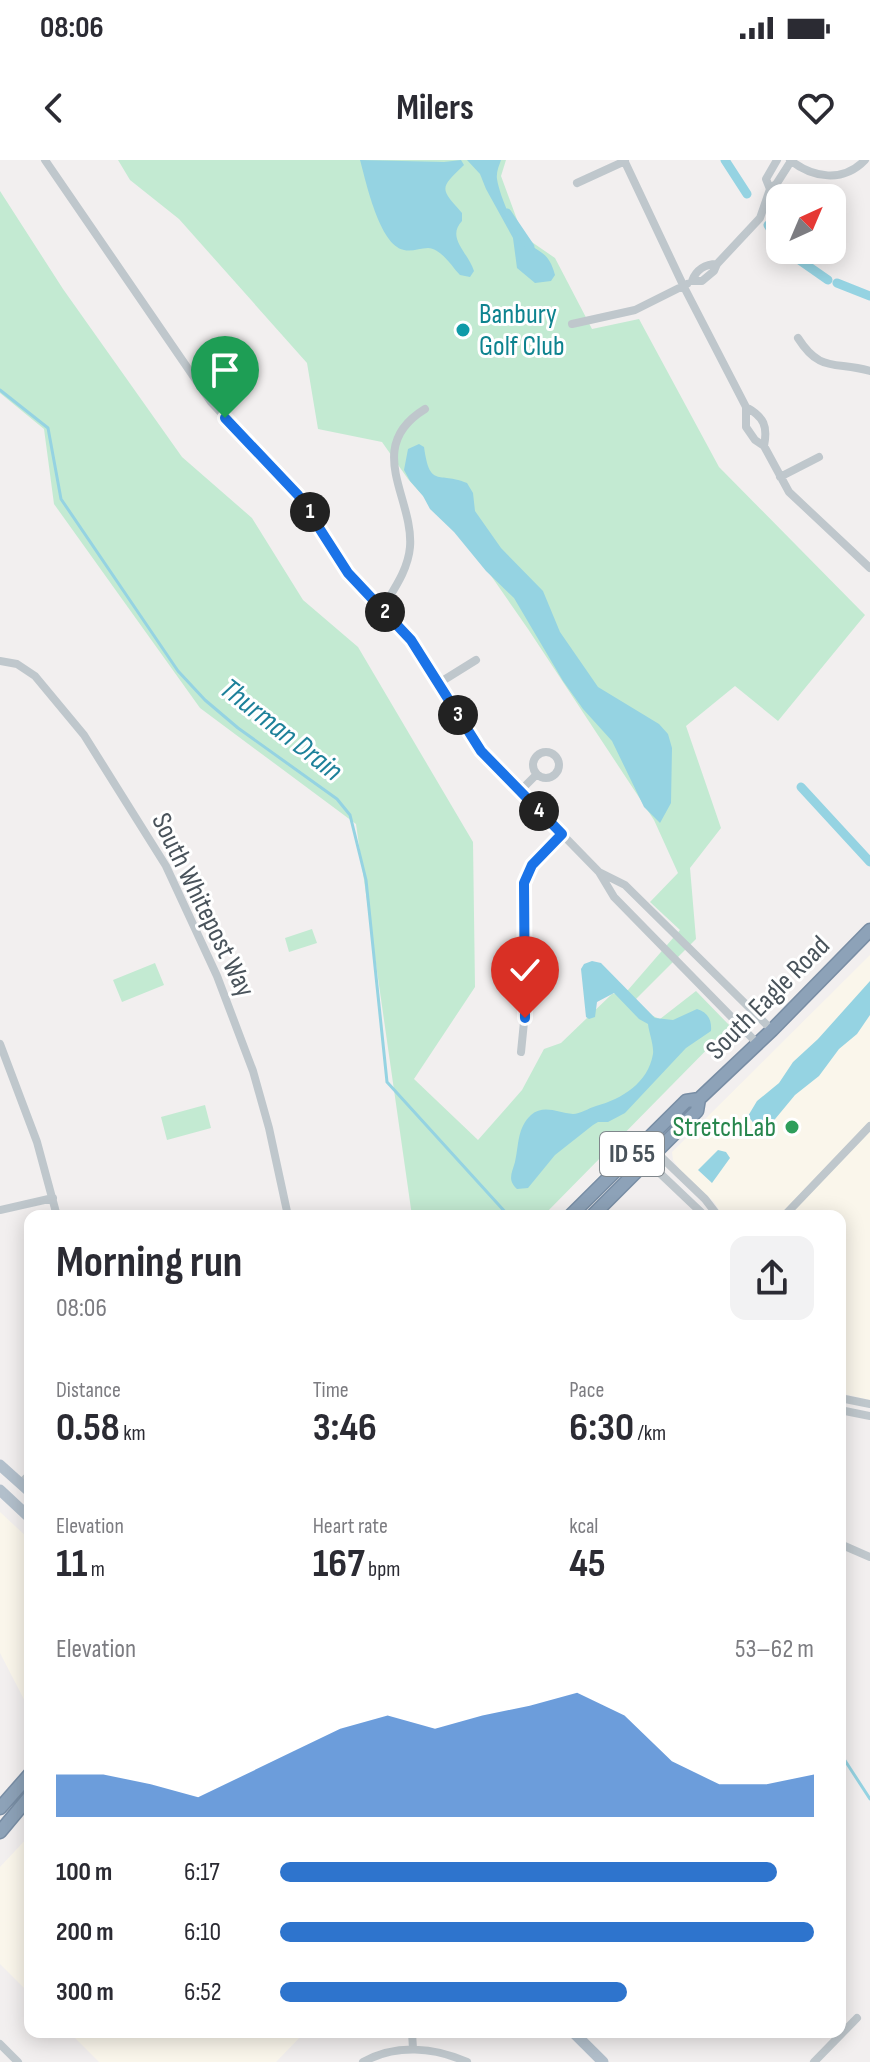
<!DOCTYPE html>
<html lang="en">
<head>
<meta charset="utf-8">
<style>
	body { margin:0; font-family:"Sofia Sans Condensed",sans-serif; background:#f2f2f3; color:#2b2b33; height:100vh; display:flex; flex-direction:column; font-size:30px; white-space:nowrap }
	* { box-sizing:border-box; margin:0 }
	p { font-size:26px; color:#7c7c81 }
	.icon { flex:none; width:44px; height:44px; fill:none; stroke:currentColor; stroke-width:2; stroke-linecap:round; stroke-linejoin:round }
	.map { position:relative; flex:1; overflow:hidden }
	.details { position:absolute; left:24px; top:1050px; width:822px; height:828px; display:flex; flex-direction:column; background:#fff; border-radius:16px; box-shadow:0 4px 20px #0003 }
	.details>* { flex:none }
	.needle { width:52px; rotate:44deg }
	.buttons { position:absolute; left:766px; top:24px; display:grid; gap:16px }
	.buttons a { display:grid; place-items:center; width:80px; height:80px; border-radius:16px; background:#fff; box-shadow:0 4px 20px #0003; font-size:40px }
	.pin { position:absolute; display:grid; place-items:center; width:68px; height:68px; color:#fff; margin:-82px -34px; border-radius:50% 50% 50% 0; rotate:-45deg; box-shadow:0 0 8px #0007 }
	.pin .icon { rotate:45deg }
	.km { position:absolute; width:40px; height:40px; margin:-20px; border-radius:50%; background:#222; color:#fff; font-size:22px; line-height:40px; text-align:center }
	.round { display:grid; place-items:center; flex:none; width:84px; height:84px; border-radius:16px; background:#f2f2f3 }
	.overview { display:flex; align-items:center; justify-content:space-between; height:136px; padding:0 32px }
	h1 { font-size:44px; font-weight:700; line-height:60px }
	.figures { display:grid; grid-template-columns:repeat(3,1fr); gap:12px; height:136px; padding:8px 32px }
	.figures div { display:grid; align-content:center }
	.figures b { font-size:40px; font-weight:700 }
	.figures small { font-size:22px; font-weight:400 }
	.figures p { font-size:22px }
	.chart { height:224px; padding:16px 32px }
	.chart p { display:flex; justify-content:space-between }
	.chart svg { width:100%; height:144px; margin-top:8px; fill:#2e74cd; opacity:.7 }
	ul { padding:0 32px; list-style:none; font-size:26px }
	li { display:grid; grid-template-columns:128px 96px 1fr; align-items:center; height:60px }
	li i { height:20px; border-radius:10px; background:#2e74cd }
	.status { display:flex; justify-content:space-between; align-items:center; height:56px; padding:0 40px; background:#fff; direction:ltr }
	.status svg { height:22px; fill:currentColor }
	header { display:flex; justify-content:space-between; align-items:center; height:104px; padding:0 32px; background:#fff; font-size:36px; font-weight:700 }
	.map>svg:first-child { display:block }
	.commercial { fill:#faf6eb }
	.green { fill:#c3ead2 }
	.water { fill:#95d3e2 }
	.lines { fill:none; stroke-linecap:round; stroke-linejoin:round }
	.stream { stroke:#95d3e2; stroke-width:3 }
	.canal { stroke:#95d3e2; stroke-width:9 }
	.highway-casing { stroke:#788da4; stroke-width:15 }
	.minor { stroke:#bfc7cc; stroke-width:8 }
	.major { stroke:#b2bfcb; stroke-width:11 }
	.highway { stroke:#8da2b8; stroke-width:12 }
	.route-casing { stroke:#fff; stroke-width:16 }
	.route { stroke:#1a73e8; stroke-width:10 }
	.culture-dot { fill:#0f9aa8; stroke:#fff; stroke-width:3 }
	.leisure-dot { fill:#2e9e5b; stroke:#fff; stroke-width:3 }
	.labels { text-anchor:middle; dominant-baseline:central; stroke-width:6; stroke-linejoin:round; paint-order:stroke }
	.shield { fill:#fff; stroke:#80878c; stroke-width:2 }
	.shield-label { font-size:26px; font-weight:bold; fill:#49535b }
	.culture-label { font-size:28px; fill:#0d838f; stroke:#fff; text-anchor:start }
	.street-label { font-size:28px; fill:#49535b; stroke:#fff }
	.leisure-label { font-size:28px; fill:#27864d; stroke:#fff; text-anchor:end }
	.water-label { font-size:30px; font-style:italic; fill:#1d819a; stroke:#fff }
</style>
</head>
<body>
<div class="status"><b>08:06</b><svg viewBox="0 0 49 12"><path d="M0 12V9h3v3zM5 12V6h3v6zM10 12V3h3v9zM15 12V0h3v12zM26 1h20v11H26zM47 4h2v5h-2z"/></svg></div>
<header><svg class="icon" aria-label="back" viewBox="0 0 24 24"><path d="M15 5l-7 7 7 7"/></svg>Milers<svg class="icon" aria-label="heart" viewBox="0 0 24 24"><path d="M12 20l-8-8c-3-5 5-10 8-4 3-6 11-1 8 4z"/></svg></header>
<div class="map">
<svg width="870" height="1902" viewBox="0 0 870 1902">
	<rect width="100%" height="100%" fill="#f2efef"/>
	<path class="commercial" d="M870 795V1240L840 1233V1056H723L714 1042 680 1010 673 1000 672 992Z
		M0 1352 30 1380V1551L0 1493Z
		M30 1675V1834L0 1804V1707Z
		M69 1872H305L276 1902H99Z"/>
	<path class="green" d="M118 0H506L501 16 523 76 555 98 592 169 639 159 719 307 865 455 778 561 735 526 686 566 721 668 690 708 696 779 629 846 660 859 696 831 730 866 543 1056H412L356 664 200 548 54 344 44 269 0 233V31L63 129 182 297 252 358 303 440 358 487 473 682 475 827 414 919 478 980 522 930 544 889 561 883 612 834 628 830 680 770 650 742 678 713 654 660 528 469 478 397 408 319 382 282 318 269 307 203 179 59 130 20Z
		M312 769 317 783 289 792 285 778Z
		M155 803 164 825 122 842 113 820Z
		M205 945 211 968 167 980 161 957Z"/>
	<path class="water" d="M360 0 444 2 461 0 464 5C439 29 440 28 462 53V61C446 78 468 92 474 111L470 117 460 115C452 107 442 89 428 88 420 88 412 92 404 90 379 85 366 21 360 0Z
		M467 0H501C499 6 496 12 497 19 499 33 513 68 523 78 539 95 548 89 555 115L551 121 535 123 517 108 513 78 486 29 480 14Z
		M419 284 424 287C430 329 438 311 467 323L473 333 475 351 501 388 543 431 560 472 598 527 659 564 668 574 672 588 671 643 660 663 644 647 612 581 583 549 563 521 514 438 486 411 454 372 430 349 423 336 410 321 404 310 408 289Z
		M592 801 601 803 655 858 673 860 697 849C707 852 712 859 711 871L686 888 625 953 608 962H598L593 965 555 995 528 1028 517 1029C507 1020 512 1013 515 1002 519 985 517 968 531 955 544 944 558 953 573 954 580 954 589 948 596 946 622 939 648 923 653 894 654 885 649 873 648 864L639 859 614 833 597 842 595 857 589 859 586 857 581 809 584 804Z
		M870 821V855L857 874 839 889 819 916 795 935 771 964 759 970 748 956 757 941 779 923 793 902 818 879Z
		M718 990 726 992 730 998 712 1023 698 1010Z"/>
	<g class="lines">
		<path class="stream" d="M0 230 48 268 61 339 178 511 205 540 238 568 337 639 350 655 366 720 387 922 507 1054
			M840 1589 844 1599 870 1639"/>
		<path class="canal" d="M725 0 747 34
			M507 53 530 87
			M768 65 780 84
			M785 90 828 120
			M837 123 870 136
			M801 627 870 702"/>
		<defs>
			<path id="highway" d="M570 1056 686 941 699 939 772 870 870 770
				M592 1056 697 951 699 939
				M0 1648 30 1614
				M0 1672 30 1636"/>
		</defs>
		<use href="#highway" class="highway-casing"/>
		<path class="minor" d="M45 0 211 242 298 335 348 413 411 480 481 591 599 712
			M624 0 684 127 746 247C764 257 768 266 764 286
			M777 0 766 19 770 29 777 23 791 1
			M790 0C813 18 843 23 865 0
			M577 23 625 1
			M717 104C705 104 696 110 692 121H702L714 111 717 104 760 58 770 29
			M572 164 635 150 687 124
			M798 178C820 213 835 201 870 211
			M746 247V267L755 280 764 286 789 332 870 408
			M780 317 819 297
			M382 449C394 429 408 410 410 387 414 338 363 287 425 249
			M0 501 17 504 35 516 84 575 166 706 217 816 253 911 269 968 288 1056
			M439 523 476 500
			M533 605a13 13 0 1 1 26 0a13 13 0 1 1-26 0Z
			M519 632 537 614
			M0 884 37 982 57 1056
			M758 884 614 737 599 712 625 725 772 870
			M521 892 526 842 524 723 532 705 562 674
			M656 992 705 1039 718 1056
			M647 1001 705 1056
			M0 1050 53 1038
			M784 1056 870 966
			M840 1238 870 1244
			M840 1250 870 1256
			M21 1323 30 1314
			M840 1384 870 1397
			M412 1872 413 1889
			M0 1884 18 1902
			M363 1902C396 1884 434 1887 467 1902
			M814 1902 857 1858"/>
		<path class="major" d="M0 1305 30 1332
			M0 1330 30 1358
			M573 1872 603 1902"/>
		<use href="#highway" class="highway"/>
	</g>
	<g class="lines">
		<defs>
			<path id="route" d="M225 258 298 335 348 413 411 480 481 591 562 674 532 705 524 723 525 858"/>
		</defs>
		<use href="#route" class="route-casing"/>
		<use href="#route" class="route"/>
	</g>
	<circle class="culture-dot" cx="463" cy="170" r="8"/>
	<circle class="leisure-dot" cx="792" cy="967" r="8"/>
	<g class="labels">
		<rect class="shield" x="600" y="972" width="64" height="44" rx="6"/>
		<g class="shield-label">
			<text x="632" y="994">ID 55</text>
		</g>
		<g class="culture-label">
			<text x="479" y="154">Banbury<tspan x="479" dy="32">Golf Club</tspan></text>
		</g>
		<g class="street-label">
			<text transform="translate(203 745) rotate(64)">South Whitepost Way</text>
			<text transform="translate(768 838) rotate(-45)">South Eagle Road</text>
		</g>
		<g class="leisure-label">
			<text x="776" y="967">StretchLab</text>
		</g>
		<g class="water-label">
			<text transform="translate(281 570) rotate(38)">Thurman Drain</text>
		</g>
	</g>
</svg>
<div class="buttons">
<a><svg class="needle" viewBox="-14 -14 28 28"><path d="M0-13l5 13h-10z" fill="#e53935"/><path d="M0 13l5-13h-10z" fill="#7c7c81"/></svg></a>
</div>
<div class="pin" style="left:225px;top:258px;background:#1e9e55"><svg class="icon" aria-label="arrive" viewBox="0 0 24 24"><path d="M6 21V4h12l-3 4 3 4H6"/></svg></div>
<div class="pin" style="left:525px;top:858px;background:#d93025"><svg class="icon" aria-label="check" viewBox="0 0 24 24"><path d="M5 12l5 5 9-10"/></svg></div>
<b class="km" style="left:310px;top:352px">1</b>
<b class="km" style="left:385px;top:452px">2</b>
<b class="km" style="left:458px;top:555px">3</b>
<b class="km" style="left:539px;top:651px">4</b>
<section class="details">
<div class="overview"><div><h1>Morning run</h1><p>08:06</p></div><a class="round"><svg class="icon" aria-label="share" viewBox="0 0 24 24"><path d="M12 15V3M7 8l5-5 5 5M5 13v7h14v-7"/></svg></a></div>
<div class="figures">
<div><p>Distance</p><b>0.58<small> km</small></b></div>
<div><p>Time</p><b>3:46</b></div>
<div><p>Pace</p><b>6:30<small> /km</small></b></div>
</div>
<div class="figures">
<div><p>Elevation</p><b>11<small> m</small></b></div>
<div><p>Heart rate</p><b>167<small> bpm</small></b></div>
<div><p>kcal</p><b>45</b></div>
</div>
<div class="chart"><p><span>Elevation</span>53–62 m</p>
<svg viewBox="0 0 160 44" preserveAspectRatio="none"><path d="M0 44V31L10 31L20 34L30 38L40 31L50 24L60 17L70 13L80 17L90 13L100 10L110 6L120 13L130 27L140 34L150 34L160 31V44z"/></svg>
</div>
<ul>
<li><b>100 m</b>6:17<i style="width:93%"></i></li>
<li><b>200 m</b>6:10<i style="width:100%"></i></li>
<li><b>300 m</b>6:52<i style="width:65%"></i></li>
</ul>
</section>
</div>
</body>
</html>
